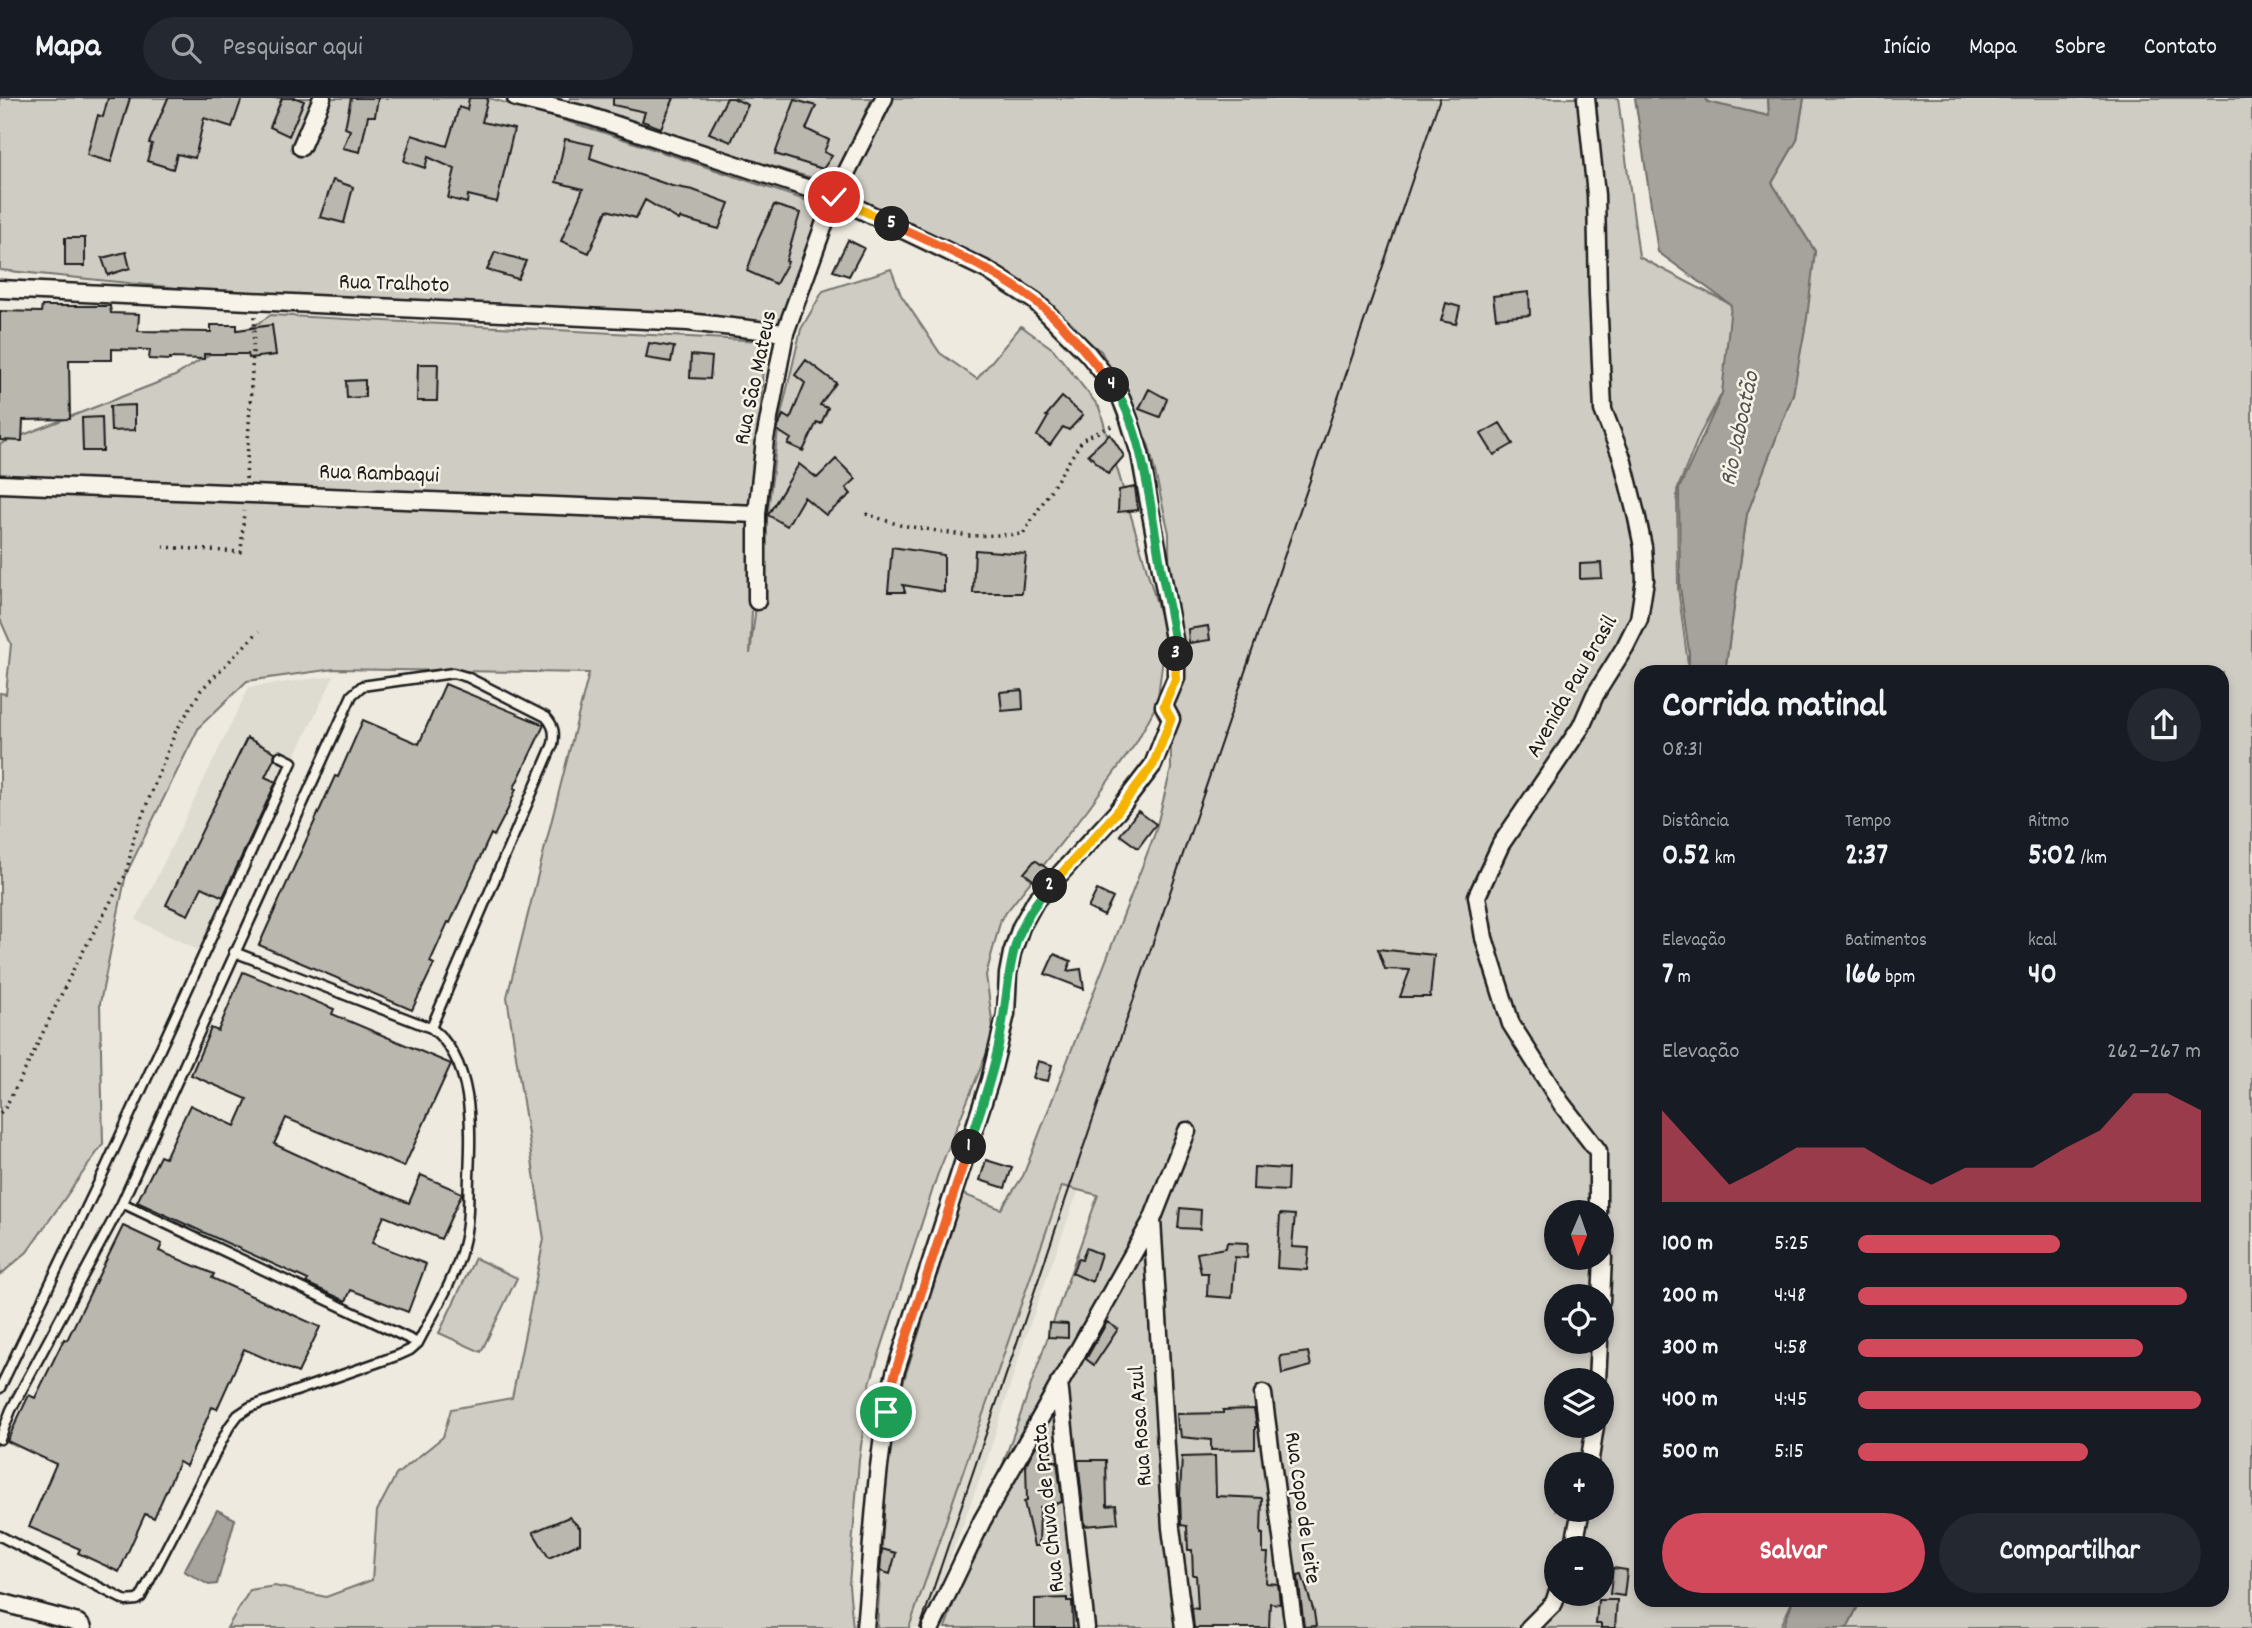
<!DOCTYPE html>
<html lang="pt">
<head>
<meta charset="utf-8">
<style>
	body { margin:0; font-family:Dekko,sans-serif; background:#242831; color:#f1f3f6; height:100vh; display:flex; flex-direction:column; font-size:26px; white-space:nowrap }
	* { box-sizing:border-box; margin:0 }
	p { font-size:23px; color:#9ea1a6 }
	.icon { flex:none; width:38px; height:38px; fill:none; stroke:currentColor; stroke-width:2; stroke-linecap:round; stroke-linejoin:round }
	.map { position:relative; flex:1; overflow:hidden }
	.side { position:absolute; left:1634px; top:567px; width:595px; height:942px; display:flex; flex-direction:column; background:#171b24; border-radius:21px; box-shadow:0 4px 10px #0003 }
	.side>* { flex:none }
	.needle { width:46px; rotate:182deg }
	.tools { position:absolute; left:1544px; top:1102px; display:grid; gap:14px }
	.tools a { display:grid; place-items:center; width:70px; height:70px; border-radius:50%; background:#171b24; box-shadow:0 4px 10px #0003; font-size:35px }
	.pin { position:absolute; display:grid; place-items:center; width:60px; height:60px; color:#fff; margin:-30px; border:4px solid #fff; border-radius:50%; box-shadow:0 2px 7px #0007 }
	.km { position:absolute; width:35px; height:35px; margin:-18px; border-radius:50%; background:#222; color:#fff; font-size:19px; line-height:35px; text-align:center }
	.round { display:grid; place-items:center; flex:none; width:74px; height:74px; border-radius:37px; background:#242831 }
	.head { display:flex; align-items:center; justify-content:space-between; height:119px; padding:0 28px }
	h1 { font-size:38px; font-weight:700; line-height:52px }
	.figures { display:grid; grid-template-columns:repeat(3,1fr); gap:10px; height:119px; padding:7px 28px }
	.figures div { display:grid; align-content:center }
	.figures b { font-size:30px; font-weight:700 }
	.figures small { font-size:19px; font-weight:400 }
	.figures p { font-size:19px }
	.chart { height:196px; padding:14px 28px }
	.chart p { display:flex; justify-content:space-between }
	.chart svg { width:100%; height:126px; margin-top:7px; fill:#d1495b; opacity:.7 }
	.action { display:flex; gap:14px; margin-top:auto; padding:14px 28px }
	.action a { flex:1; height:80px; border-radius:42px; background:#d1495b; color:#fff; font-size:28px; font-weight:700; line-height:80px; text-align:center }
	.action a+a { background:#242831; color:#f1f3f6 }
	ul { padding:0 28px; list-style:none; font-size:23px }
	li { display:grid; grid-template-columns:112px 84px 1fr; align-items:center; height:52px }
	li i { height:18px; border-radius:9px; background:#d1495b }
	header { display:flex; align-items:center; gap:42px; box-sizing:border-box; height:98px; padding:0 35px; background:#171b24; border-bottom:2px solid #363941 }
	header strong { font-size:33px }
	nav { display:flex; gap:38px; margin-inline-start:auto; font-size:24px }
	.search { width:490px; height:63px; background:#242831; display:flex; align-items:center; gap:18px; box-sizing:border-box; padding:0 24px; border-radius:38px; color:#9ea1a6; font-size:26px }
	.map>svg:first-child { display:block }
	.built { fill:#dedbd1 }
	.green { fill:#cfccc3; stroke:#767470; stroke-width:2; fill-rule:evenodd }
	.water { fill:#a6a39d; stroke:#6f6d69; stroke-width:2 }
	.building { fill:#bab7af; stroke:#1c1c1c; stroke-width:2 }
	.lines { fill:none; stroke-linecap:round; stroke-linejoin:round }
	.lane-casing { stroke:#1c1c1c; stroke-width:13 }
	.street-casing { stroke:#1c1c1c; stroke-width:21 }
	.path { stroke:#1c1c1c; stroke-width:3.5; stroke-dasharray:2 5; stroke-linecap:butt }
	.lane { stroke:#f7f3e8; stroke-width:8 }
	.street { stroke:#f7f3e8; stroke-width:16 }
	.tram { stroke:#1c1c1c; stroke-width:2 }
	.split-1-casing { stroke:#fff; stroke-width:14 }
	.split-2-casing { stroke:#fff; stroke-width:14 }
	.split-3-casing { stroke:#fff; stroke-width:14 }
	.split-4-casing { stroke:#fff; stroke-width:14 }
	.split-5-casing { stroke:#fff; stroke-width:14 }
	.split-6-casing { stroke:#fff; stroke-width:14 }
	.split-1 { stroke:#f0652b; stroke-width:9 }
	.split-2 { stroke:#22a559; stroke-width:9 }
	.split-3 { stroke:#f5b400; stroke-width:9 }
	.split-4 { stroke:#22a559; stroke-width:9 }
	.split-5 { stroke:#f0652b; stroke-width:9 }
	.split-6 { stroke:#f5b400; stroke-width:9 }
	.labels { text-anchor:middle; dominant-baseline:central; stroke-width:5; stroke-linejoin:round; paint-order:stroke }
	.street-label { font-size:23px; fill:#1c1c1c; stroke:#f7f3e8 }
	.water-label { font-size:24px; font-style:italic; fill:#535250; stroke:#f7f3e8 }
</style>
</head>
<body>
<header>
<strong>Mapa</strong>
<div class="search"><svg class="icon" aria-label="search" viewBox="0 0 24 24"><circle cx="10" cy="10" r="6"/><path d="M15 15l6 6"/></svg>Pesquisar aqui</div>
<nav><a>Início</a><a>Mapa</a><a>Sobre</a><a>Contato</a></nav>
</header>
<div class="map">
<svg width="2252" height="1530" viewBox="0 0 2252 1530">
	<rect width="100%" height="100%" fill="#eeeae0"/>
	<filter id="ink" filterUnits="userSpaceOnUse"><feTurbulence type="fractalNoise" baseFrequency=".0143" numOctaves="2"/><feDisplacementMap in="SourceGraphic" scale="14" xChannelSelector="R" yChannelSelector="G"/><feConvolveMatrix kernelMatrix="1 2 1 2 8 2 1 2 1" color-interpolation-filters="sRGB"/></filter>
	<g filter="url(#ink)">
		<path class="built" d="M334 578 200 853 136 822 249 589Z
			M1144 926 1073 1107 1024 1243 988 1359 924 1530H909L972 1347 1057 1071Z"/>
		<path class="green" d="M0 0H489L602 34 820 107 789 215 782 230 296 202 0 172Z
			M570 0H872L834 86 566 11Z
			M884 0H1618L1639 159 1734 208 1722 295 1699 338 1677 392 1678 490 1689 574H1642V1502H1793L1780 1530H945L1098 1097 1062 1088 909 1530H877L887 1365 903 1285 963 1096 1001 1111 1023 1078 1155 735 1171 671 1169 435 1149 348 1101 253 970 164 834 99ZM1556 1115H1601V1160H1556ZM1556 1199H1601V1244H1556ZM1556 1283H1601V1328H1556ZM1556 1367H1601V1412H1556ZM1556 1451H1601V1496H1556Z
			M1706 0H1768L1769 18 1707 4Z
			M1804 0H2252V1530H1847L1861 1502H2222V574H1725L1747 416 1793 296 1815 153 1772 85 1797 42Z
			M891 171 901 197 940 255 977 281 1021 228 1053 251 1099 309 1166 537 1157 606 1136 645 1087 712 1001 821 986 877 994 937 937 1078 870 1285 859 1362 849 1487 853 1530H227L250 1492 275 1488 326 1499 372 1482 377 1413 396 1377 443 1339 451 1311 512 1300 544 1141 507 899 589 575 334 571 247 583 199 629 126 776 100 905 103 1046 27 1154 0 1177V595L6 596 11 546 0 521V346L175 278 271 217 764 243 750 556 779 325 801 231 823 193Z
			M475 1160 517 1180 481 1254 439 1235Z"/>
		<path class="water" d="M1635 0H1706L1707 4 1769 18 1768 0H1804L1797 42 1772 85 1815 153 1807 220 1793 296 1747 416 1725 574H1689V554L1680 489 1679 391 1722 296 1731 207 1658 154Z
			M217 1412 235 1421 217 1486 209 1487 184 1473Z
			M1793 1502H1861L1847 1530H1783Z"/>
		<path class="building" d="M108 0H130L111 64 87 57 98 17 103 19Z
			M168 0H242L232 29 204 20 195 60 177 56 173 71 147 63 152 46 149 45Z
			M282 0H296L304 3 289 38 270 29Z
			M351 0H378L375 18H368L360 54 343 50 350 32 345 30Z
			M469 0H488L482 24 514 31 497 104 468 97 467 105 448 100 455 71 428 59 425 70 404 63 412 37 447 48 459 9 467 12Z
			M613 0H674L661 30 642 23 645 14 613 7Z
			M727 0H733L748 7 731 44 709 35Z
			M795 2 816 8 806 31 829 42 824 54 832 58 823 71 775 56Z
			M565 41 593 47 590 60 672 88 693 92 729 105 719 131 680 120 679 122 645 102 636 120 607 112 589 155 561 143 583 91 556 84Z
			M333 82 353 89 344 125 320 119Z
			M774 107 800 115 786 163 788 164 776 186 747 173 758 142Z
			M65 140H85V168H65Z
			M848 142 864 150 849 178 833 173Z
			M126 154 130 170 108 177 102 160Z
			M495 154 526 163 518 181 487 172Z
			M1529 194 1530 217 1496 220 1493 198Z
			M1446 205 1460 209 1456 226 1441 223Z
			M42 208H110L111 215 139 216 138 233 211 234V227H237V232L272 227 276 257 249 260 248 256H204V261L170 260V262L149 261 150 252 112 251V262H69L70 321 23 322 22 343 0 342V213L41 214Z
			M649 245 674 249 671 264 646 260Z
			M691 257 712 259 710 281 690 280Z
			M806 262 836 285 820 307 828 310 821 326 817 324 803 353 788 346 791 341 777 332 783 317 790 321 805 285 795 277Z
			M418 266H438L437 303H417Z
			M365 282V299L347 300 346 283Z
			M1149 291 1167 301 1160 319 1139 311Z
			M1062 299 1083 317 1069 332 1063 329 1050 347 1037 338 1048 319 1046 318Z
			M135 307V332L111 333 110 308Z
			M102 319 103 353H83L82 320Z
			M1500 325 1513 346 1494 357 1481 336Z
			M1110 336 1124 358 1108 376 1088 356Z
			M836 361 856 381 846 390 851 396 826 417 804 399 787 428 768 417 799 366 817 380Z
			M1135 389 1138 412 1118 414 1119 392Z
			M892 449 944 457V494L903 487 905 494H888Z
			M975 452 1026 456 1022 495H973Z
			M1601 465 1602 480 1580 481V466Z
			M1208 528 1210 542 1189 545 1188 531Z
			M445 586 544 627 514 690 516 691 508 711 494 738 491 736 450 825 448 824 430 864 434 866 412 912 259 847 335 678 338 679 363 622 419 646Z
			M1022 592 1023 611 1002 613 1000 594Z
			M247 640 275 654 274 661 265 679 276 684 223 799 202 789 188 817 166 807Z
			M1138 713 1156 726 1138 750 1120 737Z
			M1035 762 1049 772 1037 785 1024 775Z
			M1097 792 1113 800 1104 818 1088 810Z
			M1378 851 1434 857 1430 899H1400L1410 872 1385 871Z
			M1054 856 1071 863 1067 873 1081 871 1084 891 1045 876Z
			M243 874 334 911 332 916 451 966 404 1069 286 1020 274 1046 352 1082 409 1105 421 1077 462 1095 441 1141 384 1118 372 1145 426 1166 408 1214 351 1192 346 1203 306 1185 308 1182 137 1104 160 1058 165 1060 190 1007 235 1028 247 1001 191 977 211 930 218 933Z
			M1038 963 1052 967 1048 983 1033 980Z
			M986 1062 1012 1070 1005 1090 980 1082Z
			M1254 1069 1288 1071 1287 1093 1253 1091Z
			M1180 1110 1201 1112 1200 1131 1178 1130Z
			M1280 1116 1295 1117 1292 1149 1309 1150 1307 1172 1277 1170Z
			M123 1128 162 1146 159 1153 214 1176 212 1180 320 1229 298 1275 244 1251 217 1311 212 1309 186 1368 179 1364 154 1420 145 1416 119 1474 78 1455 80 1451 29 1429 56 1366 7 1343 29 1297 35 1300 64 1241 67 1242Z
			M1227 1144 1248 1145 1247 1160 1235 1159 1232 1200 1207 1198 1208 1175H1201L1197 1155 1226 1150Z
			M1086 1150 1101 1156 1092 1184 1072 1175 1078 1161 1082 1162Z
			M1107 1224 1118 1231 1094 1267 1086 1261Z
			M1049 1225 1068 1226V1240L1048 1239Z
			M1308 1254 1311 1268 1282 1276 1280 1258Z
			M1254 1311 1257 1329H1255V1351L1211 1352V1342L1181 1339 1180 1331H1178L1177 1316 1223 1315V1312Z
			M1036 1348H1051V1363H1057L1062 1404 1040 1409 1039 1448H1034L1024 1404 1027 1403 1026 1366Z
			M1215 1358 1216 1398 1262 1400 1261 1436H1263V1455H1268L1266 1485 1278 1486 1280 1506 1270 1505 1269 1530H1194L1192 1510 1198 1511 1196 1477H1193L1192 1452H1188L1187 1428 1181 1427 1180 1397 1182 1359Z
			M1078 1362H1106L1107 1408 1116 1407 1118 1425 1085 1428Z
			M569 1419 580 1430V1445L549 1460 533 1434Z
			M882 1451 896 1455 890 1476 880 1473Z
			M1613 1470 1627 1472 1624 1498 1610 1496Z
			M1302 1477 1314 1514 1316 1528 1304 1529 1298 1478Z
			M1067 1500V1503H1072L1073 1530H1035V1501Z
			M1598 1502H1617L1615 1530H1601V1526H1596Z"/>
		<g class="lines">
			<defs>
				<path id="lane" d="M234 854 431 930
					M122 1105 418 1245
					M0 1290 106 1069 292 664 280 658
					M0 1341 11 1312 122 1105 352 597 362 588 453 575 467 579 546 619C554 628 555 635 553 646L431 930C475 963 471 1031 469 1079 468 1103 469 1126 463 1148 455 1181 433 1216 418 1245L410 1252 399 1257 250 1309 238 1317 229 1329 141 1499 137 1502 126 1503 0 1438"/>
				<path id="street" d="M516 0 589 18 834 99 987 172 1035 203 1088 256 1119 295 1129 321 1140 356 1176 552V580L1164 608 1171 621 1153 667 1117 714 1036 802 1021 829 1012 855 1008 876 1006 916 990 982 895 1275C875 1359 873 1445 865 1530
					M1586 0 1596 97 1598 196 1603 312 1622 360 1637 420 1643 449 1645 482 1639 521 1625 549 1595 597 1581 629 1501 746 1477 798 1484 840 1511 926 1561 1005 1598 1053V1115
					M301 49 322 0
					M0 191 688 224 785 235
					M0 386 757 416
					M757 503V416L765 341 785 235 834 99 884 0
					M1152 1122 1171 1430 1184 1530
					M1601 1146 1603 1159 1601 1203
					M1597 1283 1599 1244
					M1059 1285 1086 1530
					M1263 1296 1294 1530
					M1589 1367 1595 1328
					M1573 1451 1581 1412
					M0 1504 78 1525 83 1530
					M931 1530 982 1423 1152 1122 1187 1033
					M1529 1530 1554 1505 1557 1496"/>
			</defs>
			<use href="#lane" class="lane-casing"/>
			<use href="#street" class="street-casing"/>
			<path class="path" d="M246 381 255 217
				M866 416 900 427 969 438 1023 436 1083 341 1114 327
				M163 449 241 454 244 413
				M0 1015 5 1010 25 972 74 870 126 776 135 736 175 635 201 592 259 533"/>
			<use href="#lane" class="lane"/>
			<use href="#street" class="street"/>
			<path class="tram" d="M920 1530 1440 0"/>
		</g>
	</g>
	<g class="lines" filter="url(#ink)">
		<defs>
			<path id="split-1" d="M886 1314 895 1275 969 1049"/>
			<path id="split-2" d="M969 1049C979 1016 991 983 998 950 1012 887 1002 839 1050 788"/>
			<path id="split-3" d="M1050 788 1117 714 1153 667 1171 621 1164 608 1176 580V556"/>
			<path id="split-4" d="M1112 287C1143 326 1152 420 1161 470 1166 498 1174 527 1176 556"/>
			<path id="split-5" d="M892 126C940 148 992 170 1035 203 1065 226 1089 258 1112 287"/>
			<path id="split-6" d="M834 99 892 126"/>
		</defs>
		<use href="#split-1" class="split-1-casing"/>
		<use href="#split-2" class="split-2-casing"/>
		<use href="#split-3" class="split-3-casing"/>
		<use href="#split-4" class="split-4-casing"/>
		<use href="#split-5" class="split-5-casing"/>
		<use href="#split-6" class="split-6-casing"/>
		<use href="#split-1" class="split-1"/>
		<use href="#split-2" class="split-2"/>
		<use href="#split-3" class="split-3"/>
		<use href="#split-4" class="split-4"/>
		<use href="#split-5" class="split-5"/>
		<use href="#split-6" class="split-6"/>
	</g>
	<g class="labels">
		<g class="street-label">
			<text transform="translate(394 187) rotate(2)">Rua Tralhoto</text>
			<text transform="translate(757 280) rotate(-78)">Rua São Mateus</text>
			<text transform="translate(379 377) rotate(2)">Rua Rambaqui</text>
			<text transform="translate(1573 589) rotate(-60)">Avenida Pau Brasil</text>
			<text transform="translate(1142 1328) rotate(-94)">Rua Rosa Azul</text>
			<text transform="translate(1050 1410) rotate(-96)">Rua Chuva de Prata</text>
			<text transform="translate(1301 1410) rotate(82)">Rua Copo de Leite</text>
		</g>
		<g class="water-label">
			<text transform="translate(1741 331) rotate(-78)">Rio Jaboatão</text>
		</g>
	</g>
</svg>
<div class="tools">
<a><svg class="needle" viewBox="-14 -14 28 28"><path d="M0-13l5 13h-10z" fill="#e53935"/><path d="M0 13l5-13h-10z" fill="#9ea1a6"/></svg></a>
<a><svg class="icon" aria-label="locate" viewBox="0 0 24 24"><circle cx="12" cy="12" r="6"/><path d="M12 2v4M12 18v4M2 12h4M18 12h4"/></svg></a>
<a><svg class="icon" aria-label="layers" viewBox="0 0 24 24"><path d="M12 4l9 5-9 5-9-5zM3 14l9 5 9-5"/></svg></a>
<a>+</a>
<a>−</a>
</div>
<div class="pin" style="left:886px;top:1314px;background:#1e9e55"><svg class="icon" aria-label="arrive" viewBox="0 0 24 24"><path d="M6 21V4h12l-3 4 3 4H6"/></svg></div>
<div class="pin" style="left:834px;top:99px;background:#d93025"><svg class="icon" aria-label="check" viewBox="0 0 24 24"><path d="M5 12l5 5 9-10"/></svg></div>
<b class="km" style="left:969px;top:1049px">1</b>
<b class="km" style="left:1050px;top:788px">2</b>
<b class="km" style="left:1176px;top:556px">3</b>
<b class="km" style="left:1112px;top:287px">4</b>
<b class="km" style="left:892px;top:126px">5</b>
<section class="side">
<div class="head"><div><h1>Corrida matinal</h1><p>08:31</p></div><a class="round"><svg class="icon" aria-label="share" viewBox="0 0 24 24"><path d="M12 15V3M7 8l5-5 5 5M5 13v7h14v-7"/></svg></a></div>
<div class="figures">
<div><p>Distância</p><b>0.52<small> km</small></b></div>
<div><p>Tempo</p><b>2:37</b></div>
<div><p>Ritmo</p><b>5:02<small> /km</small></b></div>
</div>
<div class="figures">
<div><p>Elevação</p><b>7<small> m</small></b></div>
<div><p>Batimentos</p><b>166<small> bpm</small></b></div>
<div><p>kcal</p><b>40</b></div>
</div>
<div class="chart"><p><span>Elevação</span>262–267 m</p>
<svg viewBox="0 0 160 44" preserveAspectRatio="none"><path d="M0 44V12L10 25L20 38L30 32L40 25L50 25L60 25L70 32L80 38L90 32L100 32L110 32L120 25L130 19L140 6L150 6L160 12V44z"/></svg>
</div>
<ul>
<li><b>100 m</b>5:25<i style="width:59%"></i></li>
<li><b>200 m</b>4:48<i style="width:96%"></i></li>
<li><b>300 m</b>4:58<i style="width:83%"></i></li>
<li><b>400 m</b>4:45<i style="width:100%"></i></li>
<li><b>500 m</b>5:15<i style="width:67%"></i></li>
</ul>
<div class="action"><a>Salvar</a><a>Compartilhar</a></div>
</section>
</div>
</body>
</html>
